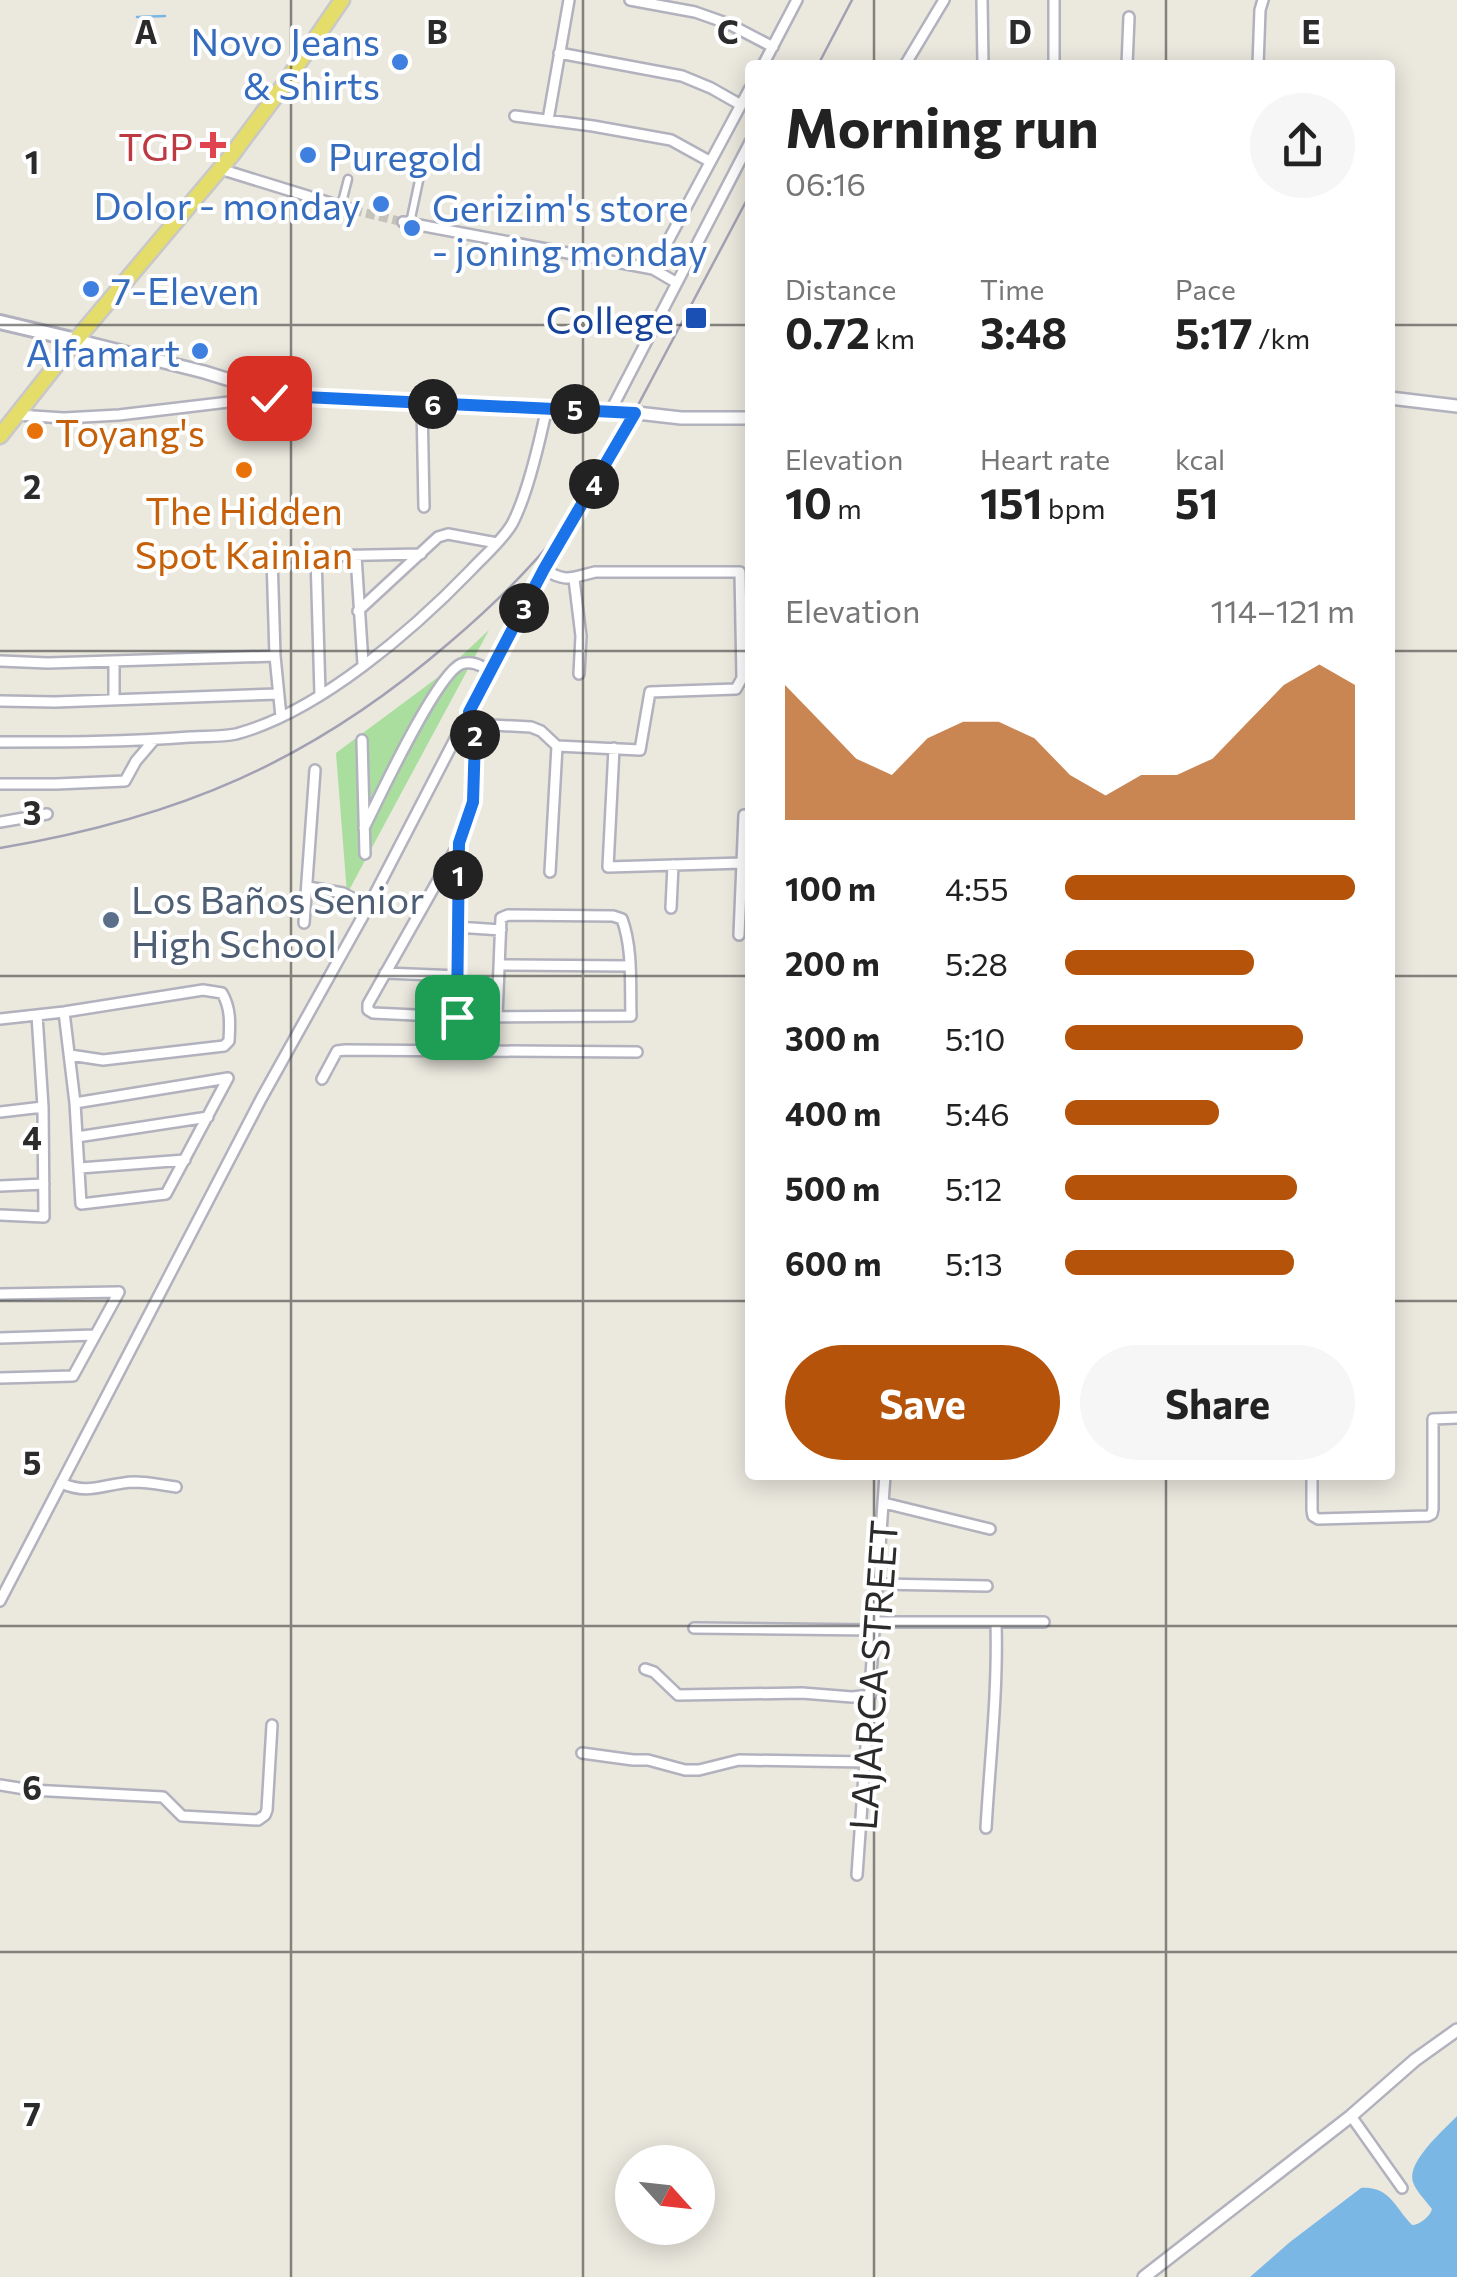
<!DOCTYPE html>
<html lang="en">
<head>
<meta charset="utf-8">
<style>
	body { margin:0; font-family:Commissioner,sans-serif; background:#f6f6f6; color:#222; height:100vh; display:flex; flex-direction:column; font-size:38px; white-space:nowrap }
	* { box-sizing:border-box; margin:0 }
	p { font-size:32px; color:#767676 }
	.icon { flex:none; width:55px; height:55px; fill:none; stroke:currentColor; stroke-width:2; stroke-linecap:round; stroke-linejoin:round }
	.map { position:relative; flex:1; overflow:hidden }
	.side { position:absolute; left:745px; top:60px; width:650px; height:1420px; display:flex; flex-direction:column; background:#fff; border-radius:10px; box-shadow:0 5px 25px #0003 }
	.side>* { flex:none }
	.needle { width:65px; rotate:117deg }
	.controls { position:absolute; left:615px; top:2145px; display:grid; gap:20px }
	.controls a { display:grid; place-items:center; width:100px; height:100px; border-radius:50%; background:#fff; box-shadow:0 5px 25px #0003; font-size:50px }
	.pin { position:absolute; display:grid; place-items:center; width:85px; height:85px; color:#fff; margin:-42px; border-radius:20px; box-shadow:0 5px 15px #0006 }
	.km { position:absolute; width:50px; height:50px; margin:-25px; border-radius:50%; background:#222; color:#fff; font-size:28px; line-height:50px; text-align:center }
	.round { display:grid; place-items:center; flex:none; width:105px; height:105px; border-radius:52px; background:#f6f6f6 }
	.overview { display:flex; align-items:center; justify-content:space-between; height:170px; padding:0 40px }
	h1 { font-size:55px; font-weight:700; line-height:75px }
	.stats { display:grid; grid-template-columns:repeat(3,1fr); gap:15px; height:170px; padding:10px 40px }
	.stats div { display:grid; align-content:center }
	.stats b { font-size:42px; font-weight:700 }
	.stats small { font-size:28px; font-weight:400 }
	.stats p { font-size:28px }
	.chart { height:280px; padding:20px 40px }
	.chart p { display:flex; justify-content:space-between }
	.chart svg { width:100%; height:180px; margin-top:10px; fill:#b45309; opacity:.7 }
	.button { display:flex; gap:20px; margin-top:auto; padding:20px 40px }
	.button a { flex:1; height:115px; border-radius:60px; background:#b45309; color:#fff; font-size:40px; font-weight:700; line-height:115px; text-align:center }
	.button a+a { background:#f6f6f6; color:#222 }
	ul { padding:0 40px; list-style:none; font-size:32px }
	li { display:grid; grid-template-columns:160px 120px 1fr; align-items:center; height:75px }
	li i { height:25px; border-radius:12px; background:#b45309 }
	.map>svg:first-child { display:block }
	.green { fill:#aade9f }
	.water { fill:#7ab7e5 }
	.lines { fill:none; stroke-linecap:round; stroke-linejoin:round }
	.stream { stroke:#7ab7e5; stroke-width:2.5 }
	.minor-tunnel { stroke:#c5c2ba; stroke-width:9; stroke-dasharray:9 4.5; stroke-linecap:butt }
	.pedestrian-casing { stroke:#b1b2bd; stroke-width:11 }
	.minor-casing { stroke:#b1b2bd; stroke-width:14 }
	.tertiary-casing { stroke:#b1b2bd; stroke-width:16 }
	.secondary-casing { stroke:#b1b2bd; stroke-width:18 }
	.primary-casing { stroke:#c8c8c8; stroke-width:19 }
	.pedestrian { stroke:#fff; stroke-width:6 }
	.minor { stroke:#fff; stroke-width:9 }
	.tertiary { stroke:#fff; stroke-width:11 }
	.secondary { stroke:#fff; stroke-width:12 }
	.primary { stroke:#e5dd69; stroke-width:14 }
	.rail { stroke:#a2a1b3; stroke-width:2.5 }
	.route-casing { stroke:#fff; stroke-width:20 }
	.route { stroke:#1a73e8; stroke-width:12 }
	.grid { fill:none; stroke:#2b2b2b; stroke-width:2.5; stroke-opacity:0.55 }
	.shop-dot { fill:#3f7fe0; stroke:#fff; stroke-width:4 }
	.health-dot { fill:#e0444e; stroke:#fff; stroke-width:4 }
	.transit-dot { fill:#1a4fb4; stroke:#fff; stroke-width:4 }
	.food-dot { fill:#e8710a; stroke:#fff; stroke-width:4 }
	.service-dot { fill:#5c6f8a; stroke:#fff; stroke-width:4 }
	.labels { text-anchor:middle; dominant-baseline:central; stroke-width:8; stroke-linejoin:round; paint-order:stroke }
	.shop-label { font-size:38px; fill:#366cbe; stroke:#fff; text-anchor:end }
	.health-label { font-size:38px; fill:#be3a42; stroke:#fff; text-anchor:end }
	.transit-label { font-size:38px; fill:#164399; stroke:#fff; text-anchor:end }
	.food-label { font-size:38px; fill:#c56008; stroke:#fff; text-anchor:start }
	.service-label { font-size:38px; fill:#4e5e75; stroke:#fff; text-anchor:start }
	.street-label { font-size:38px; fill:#2b2b2b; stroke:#fff }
	.grid-label { font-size:32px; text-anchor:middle; font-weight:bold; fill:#2b2b2b; stroke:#fff; stroke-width:8; stroke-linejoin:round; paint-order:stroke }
</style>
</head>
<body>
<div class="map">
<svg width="1457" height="2277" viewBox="0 0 1457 2277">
	<rect width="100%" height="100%" fill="#ebe8de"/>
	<path class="green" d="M489 630 347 894 336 753 441 675Z"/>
	<path class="water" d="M1457 2116V2277H1250L1290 2242 1361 2188C1390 2186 1395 2208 1412 2225 1419 2225 1430 2217 1432 2209 1426 2201 1416 2191 1413 2182 1406 2162 1445 2129 1457 2116Z"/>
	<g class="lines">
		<path class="stream" d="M137 17 165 16"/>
		<path class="minor-tunnel" d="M353 210 403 222"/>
		<defs>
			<path id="pedestrian" d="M341 206 348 179
				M410 223 424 157"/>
			<path id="minor" d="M630 0 695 12 729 24 773 47
				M982 0 983 65
				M1054 0V65
				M559 53 682 76 711 88 741 105
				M763 65 797 0
				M905 65 944 0
				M1127 65 1129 17
				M1258 65 1260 10 1263 0
				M515 116 593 126 671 140 709 161
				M548 120 569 0
				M220 169 353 210
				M403 222 653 269 677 283
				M653 269 750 88
				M422 404 424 507
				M611 410 750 142
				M17 415 64 418 119 415 279 396
				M316 556 320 694
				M356 556 363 664
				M574 579 581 636 579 674
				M358 611 438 537 448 534 497 543
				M0 661 48 663 275 656
				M114 698V661
				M0 701 55 702 278 694
				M469 713 475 737 473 802 459 843 368 1004V1010L373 1013 457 1017 631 1016C630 985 633 949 622 919L613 916 508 915 501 918 497 1017
				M281 717 275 656 272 557 421 554
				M473 724 531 727 541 731 557 746 640 750 650 692 736 689 742 678 740 572H595C570 578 567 583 543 569
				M362 740 365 854
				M0 742C63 742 127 742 190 737 205 736 222 737 236 734 319 712 413 630 471 570 485 555 502 541 512 524 527 496 540 440 547 407
				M614 748 608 867 742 863
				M0 784H56L125 781 136 761 154 740
				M0 822 47 814
				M364 828C379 798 436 675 461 664 472 660 481 666 491 671
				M550 872 557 746
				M308 887 343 893 368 907
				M671 908 673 865
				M304 923 315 770
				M457 927 501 930
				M739 935 744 815
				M500 965 629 966
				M385 973 459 976
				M64 1012 75 1103 81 1204 166 1194 228 1078
				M0 1019 64 1012 203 990 222 993C231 1008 230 1024 229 1041L224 1046 103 1060 70 1055
				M455 1050C459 982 457 914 459 846
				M322 1079 337 1051 345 1050 637 1052
				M75 1103 228 1078
				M0 1112 43 1107
				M77 1137 208 1117
				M80 1168 185 1160
				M0 1186 44 1184
				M0 1215 44 1217 43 1107 37 1015
				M0 1294 119 1292
				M0 1338 95 1335
				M0 1378 73 1376 119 1292
				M1312 1475V1510L1313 1516 1318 1519 1428 1516 1432 1514 1433 1509V1419L1457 1418
				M61 1483C90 1496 105 1483 134 1482 148 1482 162 1485 176 1487
				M884 1503 990 1529
				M878 1584 987 1586
				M0 1601 261 1099 368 907 543 569 635 413
				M875 1622H1044
				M694 1628 874 1630
				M645 1669 654 1672 678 1695 802 1693 852 1697 871 1695
				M582 1753 633 1760H648L685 1770H699L739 1760 866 1762
				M0 1785 31 1790 163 1797 182 1816 258 1820 265 1815 267 1810 272 1725
				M986 1828C990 1759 998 1692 996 1623
				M857 1875 885 1475
				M1351 2116 1402 2188"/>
			<path id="tertiary" d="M76 340 204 372 282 396 422 404 611 410 681 418H750
				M1390 398 1457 406
				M1144 2277 1351 2116 1415 2060 1457 2030"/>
			<path id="secondary" d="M0 322 76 340"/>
			<path id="primary" d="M0 436 76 340 231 156 283 86 342 0"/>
		</defs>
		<use href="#pedestrian" class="pedestrian-casing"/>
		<use href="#minor" class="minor-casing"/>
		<use href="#tertiary" class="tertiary-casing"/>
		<use href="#secondary" class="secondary-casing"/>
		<use href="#primary" class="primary-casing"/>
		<use href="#pedestrian" class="pedestrian"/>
		<use href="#minor" class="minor"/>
		<use href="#tertiary" class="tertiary"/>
		<use href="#secondary" class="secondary"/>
		<use href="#primary" class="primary"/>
		<path class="rail" d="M818 65 852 0
			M0 848C178 818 311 762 449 643 489 609 527 573 560 531 598 483 626 428 654 375 686 314 718 254 750 194"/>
	</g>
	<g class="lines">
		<defs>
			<path id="route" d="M269 398 284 396 635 413 544 569 469 712 475 737 473 802 459 843 457 1017"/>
		</defs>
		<use href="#route" class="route-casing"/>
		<use href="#route" class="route"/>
	</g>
	<path class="grid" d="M291 0V2277M583 0V2277M874 0V65M1166 0V65M0 325H750M1390 325H1457M0 651H750M1390 651H1457M0 976H750M1390 976H1457M0 1301H750M1390 1301H1457M874 1475V2277M1166 1475V2277M0 1626H1457M0 1952H1457"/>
	<g class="shop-dot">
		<circle cx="400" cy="62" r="10"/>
		<circle cx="308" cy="155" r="10"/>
		<circle cx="381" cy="204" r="10"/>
		<circle cx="412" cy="228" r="10"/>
		<circle cx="91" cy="289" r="10"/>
		<circle cx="200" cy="351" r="10"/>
	</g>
	<path class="health-dot" d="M208 130h10v10h10v10h-10v10h-10v-10h-10v-10h10z"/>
	<rect class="transit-dot" x="684" y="306" width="24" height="24" rx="5"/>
	<g class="food-dot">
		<circle cx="35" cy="431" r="10"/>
		<circle cx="244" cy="470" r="10"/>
	</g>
	<circle class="service-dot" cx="111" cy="920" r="10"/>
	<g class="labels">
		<g class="shop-label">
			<text x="380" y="40">Novo Jeans<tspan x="380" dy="44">&amp; Shirts</tspan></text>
			<text x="328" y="155" text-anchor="start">Puregold</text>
			<text x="361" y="204">Dolor - monday</text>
			<text x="432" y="206" text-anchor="start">Gerizim's store<tspan x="432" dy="44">- joning monday</tspan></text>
			<text x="111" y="289" text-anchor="start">7-Eleven</text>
			<text x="180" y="351">Alfamart</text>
		</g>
		<g class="health-label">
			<text x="193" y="145">TGP</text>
		</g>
		<g class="transit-label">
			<text x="674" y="318">College</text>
		</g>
		<g class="food-label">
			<text x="55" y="431">Toyang's</text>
			<text x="244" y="509" text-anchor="middle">The Hidden<tspan x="244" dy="44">Spot Kainian</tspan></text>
		</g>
		<g class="service-label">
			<text x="131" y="898">Los Baños Senior<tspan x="131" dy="44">High School</tspan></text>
		</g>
		<g class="street-label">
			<text transform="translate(872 1675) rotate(-86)">LAJARCA STREET</text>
		</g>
	</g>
	<g class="grid-label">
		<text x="146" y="44">A</text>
		<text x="437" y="44">B</text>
		<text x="728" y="44">C</text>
		<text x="1020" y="44">D</text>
		<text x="1311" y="44">E</text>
		<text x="32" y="174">1</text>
		<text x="32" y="499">2</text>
		<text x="32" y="825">3</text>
		<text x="32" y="1150">4</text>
		<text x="32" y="1475">5</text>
		<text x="32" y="1800">6</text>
		<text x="32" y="2126">7</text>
	</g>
</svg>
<div class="controls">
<a><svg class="needle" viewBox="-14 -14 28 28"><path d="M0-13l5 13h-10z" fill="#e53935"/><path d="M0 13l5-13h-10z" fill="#767676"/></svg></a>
</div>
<div class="pin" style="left:457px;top:1017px;background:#1e9e55"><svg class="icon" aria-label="arrive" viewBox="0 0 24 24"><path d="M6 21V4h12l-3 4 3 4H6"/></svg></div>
<div class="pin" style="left:269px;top:398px;background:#d93025"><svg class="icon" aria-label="check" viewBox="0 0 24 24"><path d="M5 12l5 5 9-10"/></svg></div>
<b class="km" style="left:458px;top:875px">1</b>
<b class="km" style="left:475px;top:735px">2</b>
<b class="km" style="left:524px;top:608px">3</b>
<b class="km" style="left:594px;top:484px">4</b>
<b class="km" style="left:575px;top:409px">5</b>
<b class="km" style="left:433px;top:404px">6</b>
<section class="side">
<div class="overview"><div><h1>Morning run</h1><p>06:16</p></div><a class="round"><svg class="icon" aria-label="share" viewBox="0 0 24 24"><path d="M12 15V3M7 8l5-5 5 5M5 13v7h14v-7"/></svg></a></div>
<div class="stats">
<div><p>Distance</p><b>0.72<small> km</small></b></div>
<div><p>Time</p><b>3:48</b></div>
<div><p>Pace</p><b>5:17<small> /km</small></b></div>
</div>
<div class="stats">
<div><p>Elevation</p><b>10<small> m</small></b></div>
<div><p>Heart rate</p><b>151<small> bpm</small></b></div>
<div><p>kcal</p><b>51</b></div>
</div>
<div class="chart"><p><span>Elevation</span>114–121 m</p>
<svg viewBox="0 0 160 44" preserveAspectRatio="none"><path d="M0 44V11L10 20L20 29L30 33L40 24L50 20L60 20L70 24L80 33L90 38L100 33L110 33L120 29L130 20L140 11L150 6L160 11V44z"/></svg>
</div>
<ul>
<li><b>100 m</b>4:55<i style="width:100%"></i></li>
<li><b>200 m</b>5:28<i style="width:65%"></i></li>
<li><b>300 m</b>5:10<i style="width:82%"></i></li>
<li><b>400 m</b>5:46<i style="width:53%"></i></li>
<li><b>500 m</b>5:12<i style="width:80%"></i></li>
<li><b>600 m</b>5:13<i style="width:79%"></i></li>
</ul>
<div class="button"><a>Save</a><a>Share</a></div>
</section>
</div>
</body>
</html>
